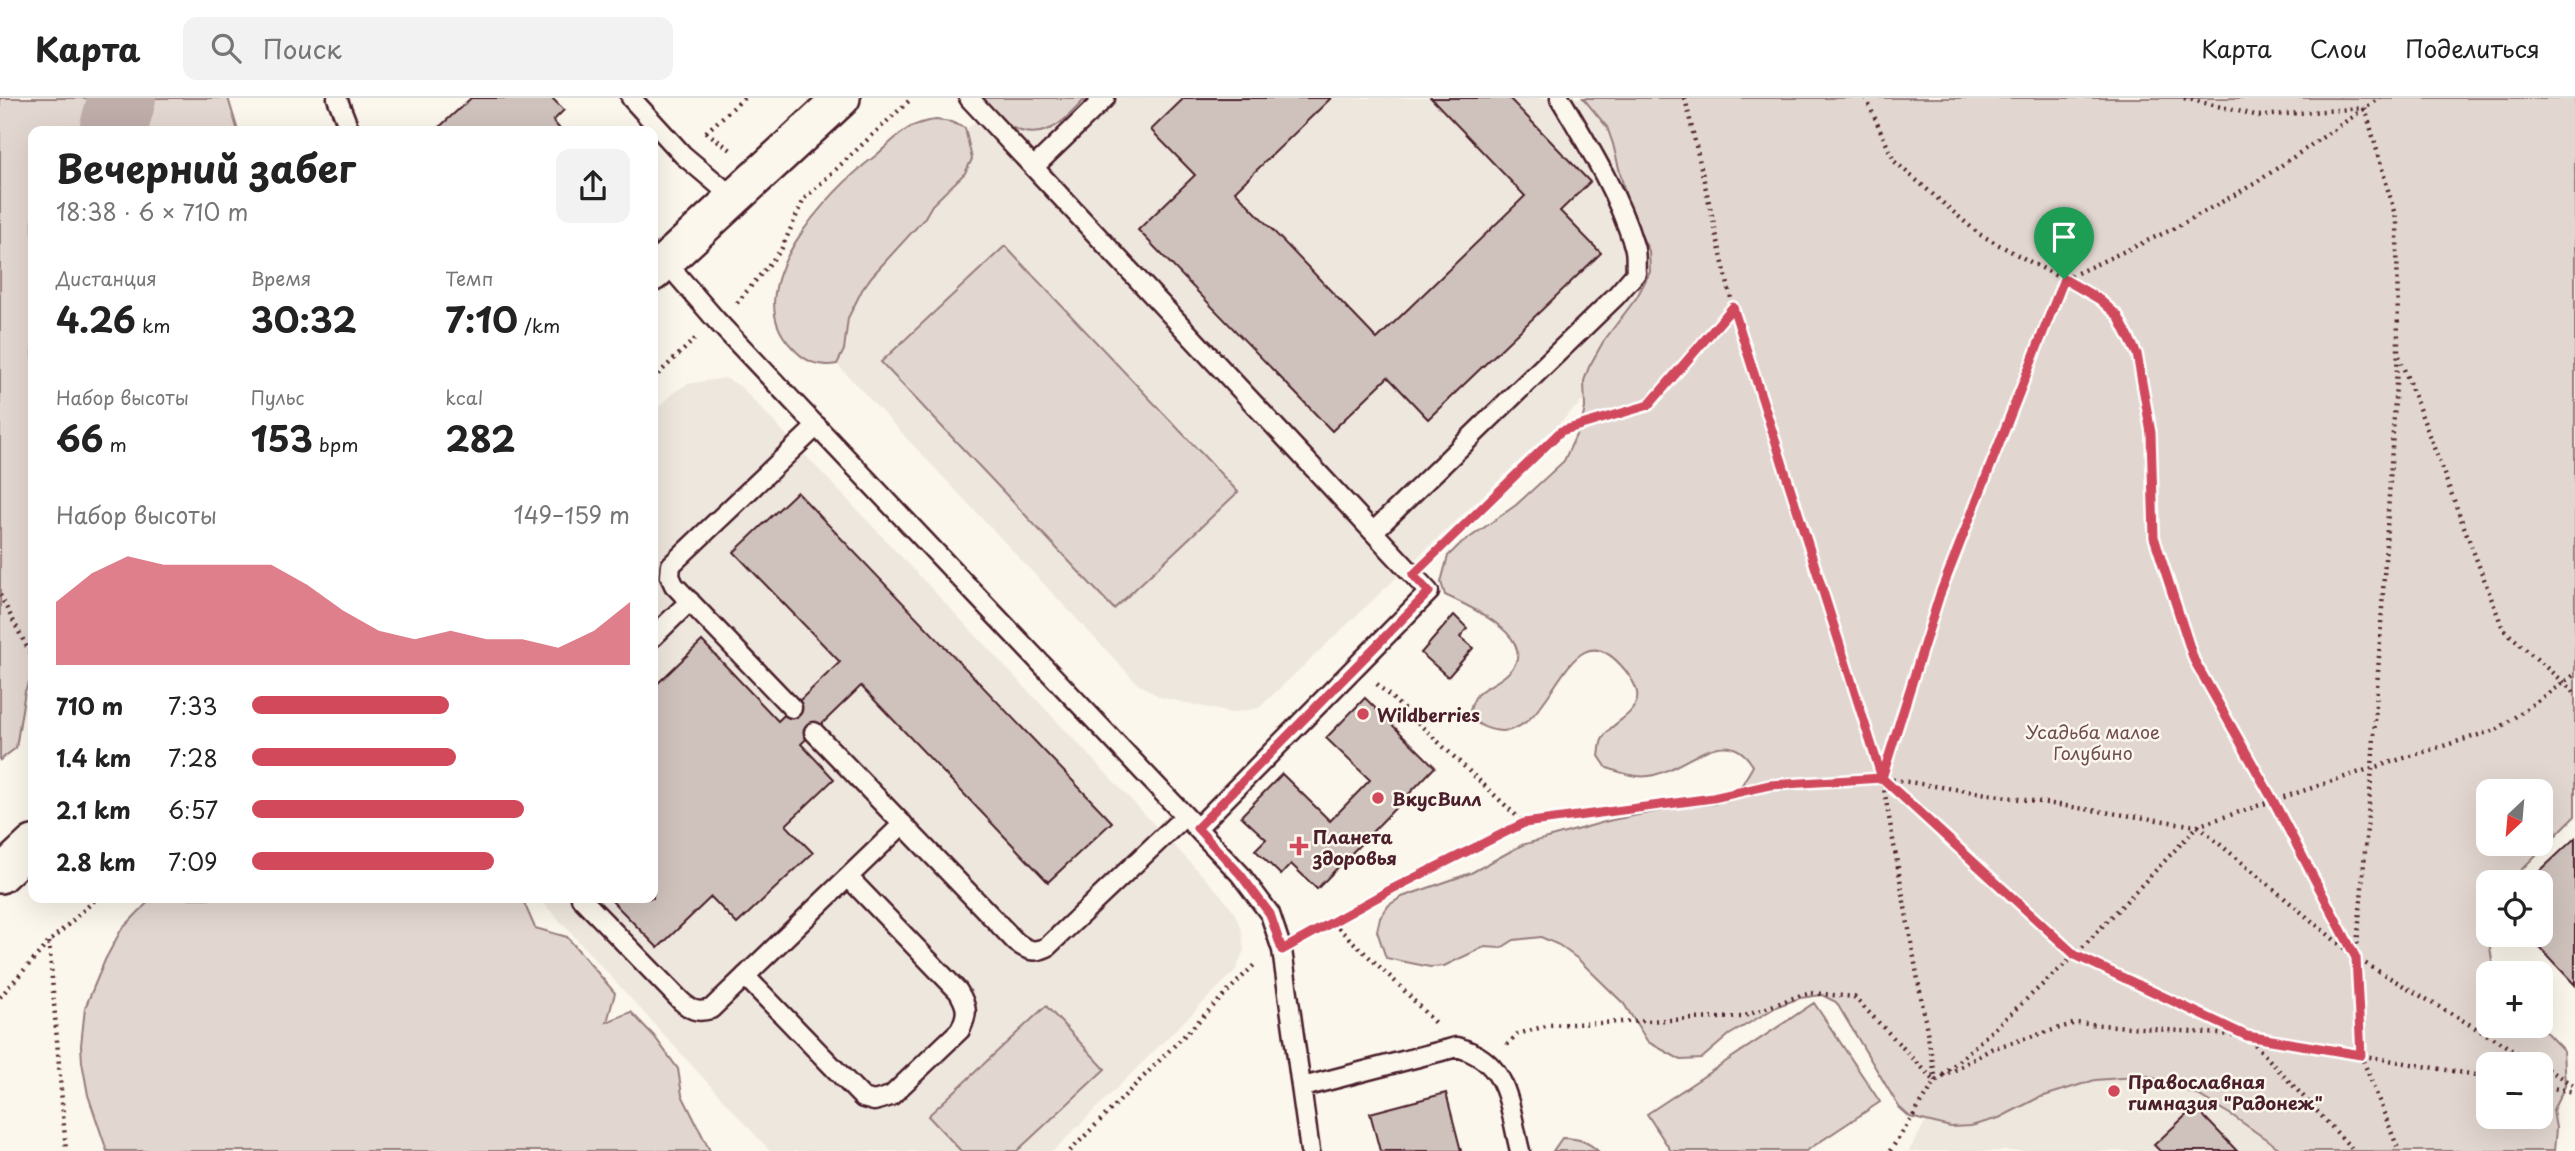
<!DOCTYPE html>
<html lang="ru">
<head>
<meta charset="utf-8">
<style>
	body { margin:0; font-family:"Playpen Sans",sans-serif; background:#f2f2f2; color:#222; height:100vh; display:flex; flex-direction:column; font-size:26px; white-space:nowrap }
	* { box-sizing:border-box; margin:0 }
	p { font-size:23px; color:#767676 }
	.icon { flex:none; width:38px; height:38px; fill:none; stroke:currentColor; stroke-width:2; stroke-linecap:round; stroke-linejoin:round }
	.map { position:relative; flex:1; overflow:hidden }
	.drawer { position:absolute; left:28px; top:28px; width:630px; height:777px; display:flex; flex-direction:column; background:#fff; border-radius:14px; box-shadow:0 7px 28px #0002 }
	.drawer>* { flex:none }
	.needle { width:46px; rotate:206deg }
	.controls { position:absolute; left:2476px; top:681px; display:grid; gap:14px }
	.controls a { display:grid; place-items:center; width:77px; height:77px; border-radius:14px; background:#fff; box-shadow:0 7px 28px #0002; font-size:35px }
	.pin { position:absolute; display:grid; place-items:center; width:60px; height:60px; color:#fff; margin:-72px -30px; border-radius:50% 50% 50% 0; rotate:-45deg; box-shadow:0 0 7px #0007 }
	.pin .icon { rotate:45deg }
	.round { display:grid; place-items:center; flex:none; width:74px; height:74px; border-radius:14px; background:#f2f2f2 }
	.head { display:flex; align-items:center; justify-content:space-between; height:119px; padding:0 28px }
	h1 { font-size:38px; font-weight:700; line-height:52px }
	.stats { display:grid; grid-template-columns:repeat(3,1fr); gap:10px; height:119px; padding:7px 28px }
	.stats div { display:grid; align-content:center }
	.stats b { font-size:35px; font-weight:700 }
	.stats small { font-size:19px; font-weight:400 }
	.stats p { font-size:19px }
	.chart { height:196px; padding:14px 28px }
	.chart p { display:flex; justify-content:space-between }
	.chart svg { width:100%; height:126px; margin-top:7px; fill:#d1495b; opacity:.7 }
	ul { padding:0 28px; list-style:none; font-size:23px }
	li { display:grid; grid-template-columns:112px 84px 1fr; align-items:center; height:52px }
	li i { height:18px; border-radius:9px; background:#d1495b }
	header { display:flex; align-items:center; gap:42px; box-sizing:border-box; height:98px; padding:0 35px; background:#fff; border-bottom:2px solid #e0e0e0 }
	header strong { font-size:33px }
	nav { display:flex; gap:38px; margin-inline-start:auto; font-size:24px }
	.search { width:490px; height:63px; background:#f2f2f2; display:flex; align-items:center; gap:18px; box-sizing:border-box; padding:0 24px; border-radius:14px; color:#767676; font-size:26px }
	.map>svg:first-child { display:block }
	.built { fill:#eee7de }
	.green { fill:#e2d7d0; stroke:#967b7e; stroke-width:2; fill-rule:evenodd }
	.lines { fill:none; stroke-linecap:round; stroke-linejoin:round }
	.river { stroke:#bfadaa; stroke-width:68 }
	.building { fill:#cfc2bc; stroke:#4a1f2b; stroke-width:2 }
	.lane-casing { stroke:#4a1f2b; stroke-width:23 }
	.street-casing { stroke:#4a1f2b; stroke-width:40 }
	.path { stroke:#4a1f2b; stroke-width:4.5; stroke-dasharray:2 5; stroke-linecap:butt }
	.lane { stroke:#fbf7ec; stroke-width:18 }
	.street { stroke:#fbf7ec; stroke-width:35 }
	.route-casing { stroke:#fff; stroke-width:14 }
	.route { stroke:#d1495b; stroke-width:9 }
	.poi-dot { fill:#d1495b; stroke:#fbf7ec; stroke-width:2.5 }
	.labels { text-anchor:middle; dominant-baseline:central; stroke-width:5; stroke-linejoin:round; paint-order:stroke }
	.poi-label { font-size:18px; font-weight:bold; fill:#4a1f2b; stroke:#fbf7ec; text-anchor:start }
	.park-label { font-size:18px; fill:#704d54; stroke:#fbf7ec }
</style>
</head>
<body>
<header>
<strong>Карта</strong>
<div class="search"><svg class="icon" aria-label="search" viewBox="0 0 24 24"><circle cx="10" cy="10" r="6"/><path d="M15 15l6 6"/></svg>Поиск</div>
<nav><a>Карта</a><a>Слои</a><a>Поделиться</a></nav>
</header>
<div class="map">
<svg width="2575" height="1053" viewBox="0 0 2575 1053">
	<rect width="100%" height="100%" fill="#fbf7ec"/>
	<filter id="ink" filterUnits="userSpaceOnUse"><feTurbulence type="fractalNoise" baseFrequency=".0143" numOctaves="2"/><feDisplacementMap in="SourceGraphic" scale="14" xChannelSelector="R" yChannelSelector="G"/><feConvolveMatrix kernelMatrix="1 2 1 2 8 2 1 2 1" color-interpolation-filters="sRGB"/></filter>
	<g filter="url(#ink)">
		<path class="built" d="M1000 0H1613L1671 219 1259 610 1231 615 1160 599 1137 585 817 245 840 150Z
			M725 280 740 288 1221 797 1235 816 1242 833 1244 852 1236 872 1053 1053H770L539 800H653V314L673 295 687 286Z
			M2095 939 2326 1053H1909L1927 1021Z"/>
		<path class="green" d="M0 0H228L238 33H33V577L25 593 16 650 0 662Z
			M982 0H1086C1075 11 1062 27 1047 32 1022 42 992 22 982 0Z
			M1583 0H2575V718L2519 774 2513 784H2488V836L2494 875H2488V928H2540L2563 952 2565 988 2553 1012 2556 1030 2554 1053H2283L2233 1018 2198 997 2148 978 2095 982 2038 1000 1999 1020 1971 1028 1951 1029 1910 1019 1899 1009 1836 904 1822 897 1800 900 1778 908 1729 937 1701 961 1681 962 1648 944 1624 906 1578 861 1559 847 1541 839 1514 842 1501 850 1484 849 1444 868 1430 869 1386 860 1377 833 1380 820 1389 807 1402 799 1471 775 1522 747 1612 722 1686 708 1715 706 1739 692 1753 668C1726 621 1685 673 1649 678 1634 680 1620 674 1607 670L1599 658C1600 653 1600 646 1602 642 1609 625 1633 620 1637 601 1639 591 1631 580 1625 572 1568 502 1556 634 1502 633 1488 632 1479 628 1469 618 1474 587 1488 593 1507 576 1545 542 1469 508 1445 497L1441 484 1448 458 1458 448 1516 407 1564 363 1582 324 1585 310 1584 283 1589 269 1603 244 1637 199 1650 174 1649 153 1630 115 1613 46 1607 29ZM2488 693H2541V746H2488ZM2488 966H2541V1018H2488Z
			M936 22 951 24 965 30 972 61 965 75 932 107 924 121 872 178 862 192 848 220 844 252 837 266C818 270 804 263 791 248 736 191 829 93 874 59 896 41 905 25 936 22Z
			M1005 148 1238 394 1114 511 881 264Z
			M152 800H522L535 830 567 839 615 895 607 924 631 914 654 938 678 971 682 997 710 1053H107L88 997 82 964 81 947 85 910 105 862 121 832Z
			M1814 905 1880 1004 1806 1053H1671L1647 1016Z
			M1046 908 1105 971 1017 1053H961L928 1018Z
			M1562 1040C1577 1040 1587 1043 1598 1053H1553Z"/>
		<g class="lines">
			<path class="river" d="M113 33 122 0"/>
		</g>
		<path class="building" d="M471 0H552L564 12 553 23 560 31 557 33H435Z
			M1184 0H1331L1235 93 1377 241 1525 98 1431 0H1509L1590 84 1560 113 1601 155 1428 321 1388 279 1332 333 1138 132 1195 77 1151 32Z
			M797 394 1112 724 1048 784 861 588 801 646 834 681 786 727 813 755 737 826 711 799 658 850 609 800H653V590L702 543 778 623 840 564 734 454Z
			M1454 517 1467 530 1460 539 1473 550 1448 579 1421 555Z
			M1365 600 1435 669 1317 791 1291 766 1281 777 1255 752 1266 741 1241 718 1282 676 1330 723 1370 682 1326 640Z
			M2575 740V887L2527 836H2541V784H2528Z
			M1446 995 1461 1053H1380L1370 1015Z
			M2195 1009 2237 1053H2160L2154 1047Z"/>
		<g class="lines">
			<defs>
				<path id="lane" d="M337 0 350 33
					M631 0 683 57 734 100
					M969 0 1429 494 1197 730
					M1035 68 1105 0
					M665 163 716 222 1240 776 1270 816 1282 852 1310 1053
					M1373 434 1616 198 1636 175C1635 166 1637 156 1634 148 1618 95 1588 47 1560 0
					M653 539 690 503
					M792 610 674 487 670 478 671 467 817 328
					M814 634 1016 844C1028 853 1034 855 1047 849L1185 718
					M581 800 681 903C691 912 697 915 711 911L903 726
					M745 878 863 1000 874 1003 891 998 960 932C968 916 968 909 958 893L848 779
					M1303 989 1457 949C1510 964 1508 1006 1520 1053"/>
				<path id="street" d="M653 175 842 0
					M0 777 33 746"/>
			</defs>
			<use href="#lane" class="lane-casing"/>
			<use href="#street" class="street-casing"/>
			<path class="path" d="M1685 0 1733 209 1882 680 1936 983
				M1866 0 1894 63 1979 136 2099 201 2118 218 2137 256 2151 335 2154 439 2194 562 2274 704 2356 859
				M2184 0 2259 18 2364 10
				M2365 10 2397 124 2398 254 2372 670 2356 860 2361 957 2399 1053
				M706 34 731 52
				M706 34 744 0
				M737 205 781 152 804 101 912 0
				M2399 258 2503 531 2575 595
				M653 281 696 240
				M1432 459 1561 333 1649 307 1732 210
				M0 497 33 561
				M1377 586 1524 725
				M1882 680 1940 497 2064 181 2173 131 2254 86 2380 0
				M1883 681 2075 857 2247 938 2354 1053
				M2198 728 2356 860 2537 966
				M1333 825 1400 888 1435 925
				M1308 838 1392 791 1524 725 1713 700 1770 687 1882 680 2197 728 2372 670 2498 631 2575 576
				M49 844 66 1053
				M0 899 49 844 97 800
				M1507 947 1518 936 1549 927 1742 919 1801 897 1812 895 1854 899 1935 983
				M2541 968 2575 988
				M1943 977 2075 857 2197 729
				M2541 988 2575 994
				M1070 1053 1256 865
				M1890 1053 1936 983 1991 951 2076 925 2247 938 2488 979"/>
			<use href="#lane" class="lane"/>
			<use href="#street" class="street"/>
		</g>
	</g>
	<g class="lines" filter="url(#ink)">
		<defs>
			<path id="route" d="M2064 181 1940 496 1882 680 1733 209 1649 307 1561 333 1413 477 1429 494 1197 730 1240 776 1270 816 1282 852 1392 791 1524 725 1713 700 1770 687 1882 680 2075 857 2247 938 2361 957 2356 860 2274 704 2194 562 2154 439 2151 335 2137 256 2118 218 2099 201 2064 181"/>
		</defs>
		<use href="#route" class="route-casing"/>
		<use href="#route" class="route"/>
	</g>
	<g class="poi-dot">
		<circle cx="1363" cy="616" r="7"/>
		<circle cx="1378" cy="700" r="7"/>
		<path d="M1295.5 737.5h7v7h7v7h-7v7h-7v-7h-7v-7h7z"/>
		<circle cx="2114" cy="993" r="7"/>
	</g>
	<g class="labels">
		<g class="poi-label">
			<text x="1377" y="616">Wildberries</text>
			<text x="1392" y="700">ВкусВилл</text>
			<text x="1313" y="738">Планета<tspan x="1313" dy="21">здоровья</tspan></text>
			<text x="2128" y="983">Православная<tspan x="2128" dy="21">гимназия "Радонеж"</tspan></text>
		</g>
		<g class="park-label">
			<text x="2093" y="633">Усадьба малое<tspan x="2093" dy="21">Голубино</tspan></text>
		</g>
	</g>
</svg>
<div class="controls">
<a><svg class="needle" viewBox="-14 -14 28 28"><path d="M0-13l5 13h-10z" fill="#e53935"/><path d="M0 13l5-13h-10z" fill="#767676"/></svg></a>
<a><svg class="icon" aria-label="locate" viewBox="0 0 24 24"><circle cx="12" cy="12" r="6"/><path d="M12 2v4M12 18v4M2 12h4M18 12h4"/></svg></a>
<a>+</a>
<a>−</a>
</div>
<div class="pin" style="left:2064px;top:181px;background:#1e9e55"><svg class="icon" aria-label="arrive" viewBox="0 0 24 24"><path d="M6 21V4h12l-3 4 3 4H6"/></svg></div>
<section class="drawer">
<div class="head"><div><h1>Вечерний забег</h1><p>18:38 · 6 × 710 m</p></div><a class="round"><svg class="icon" aria-label="share" viewBox="0 0 24 24"><path d="M12 15V3M7 8l5-5 5 5M5 13v7h14v-7"/></svg></a></div>
<div class="stats">
<div><p>Дистанция</p><b>4.26<small> km</small></b></div>
<div><p>Время</p><b>30:32</b></div>
<div><p>Темп</p><b>7:10<small> /km</small></b></div>
</div>
<div class="stats">
<div><p>Набор высоты</p><b>66<small> m</small></b></div>
<div><p>Пульс</p><b>153<small> bpm</small></b></div>
<div><p>kcal</p><b>282</b></div>
</div>
<div class="chart"><p><span>Набор высоты</span>149–159 m</p>
<svg viewBox="0 0 160 44" preserveAspectRatio="none"><path d="M0 44V22L10 12L20 6L30 9L40 9L50 9L60 9L70 16L80 25L90 32L100 35L110 32L120 35L130 35L140 38L150 32L160 22V44z"/></svg>
</div>
<ul>
<li><b>710 m</b>7:33<i style="width:52%"></i></li>
<li><b>1.4 km</b>7:28<i style="width:54%"></i></li>
<li><b>2.1 km</b>6:57<i style="width:72%"></i></li>
<li><b>2.8 km</b>7:09<i style="width:64%"></i></li>
</ul>
</section>
</div>
</body>
</html>
